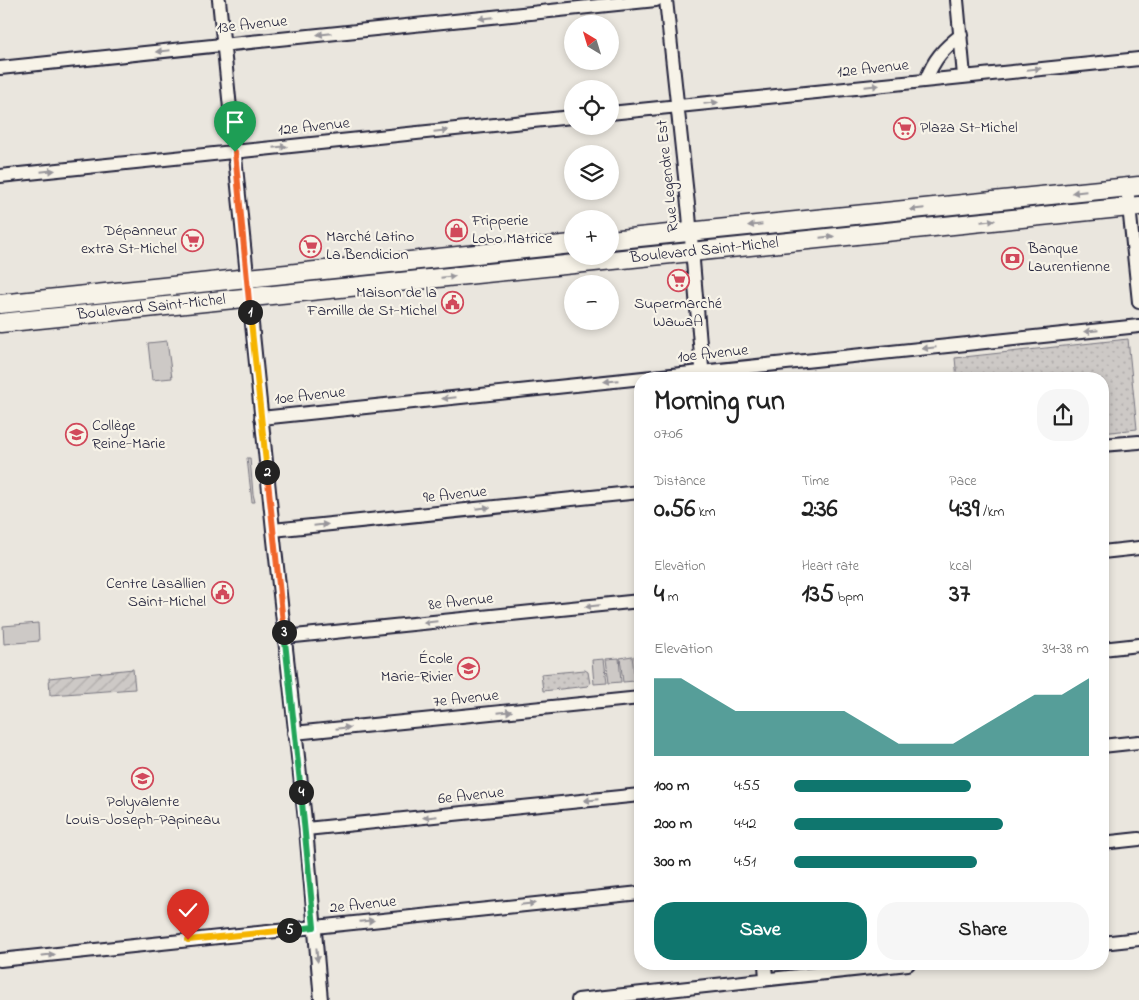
<!DOCTYPE html>
<html lang="en">
<head>
<meta charset="utf-8">
<style>
	body { margin:0; font-family:"Indie Flower",sans-serif; background:#f6f6f6; color:#222; height:100vh; display:flex; flex-direction:column; font-size:19px; white-space:nowrap }
	* { box-sizing:border-box; margin:0 }
	p { font-size:16px; color:#767676 }
	.icon { flex:none; width:28px; height:28px; fill:none; stroke:currentColor; stroke-width:2; stroke-linecap:round; stroke-linejoin:round }
	.map { position:relative; flex:1; overflow:hidden }
	.drawer { position:absolute; left:634px; top:372px; width:475px; height:598px; display:flex; flex-direction:column; background:#fff; border-radius:20px; box-shadow:0 2px 8px #0003 }
	.drawer>* { flex:none }
	.needle { width:32px; rotate:322deg }
	.tools { position:absolute; left:564px; top:15px; display:grid; gap:10px }
	.tools a { display:grid; place-items:center; width:55px; height:55px; border-radius:50%; background:#fff; box-shadow:0 2px 8px #0003; font-size:25px }
	.pin { position:absolute; display:grid; place-items:center; width:42px; height:42px; color:#fff; margin:-51px -21px; border-radius:50% 50% 50% 0; rotate:-45deg; box-shadow:0 0 5px #0007 }
	.pin .icon { rotate:45deg }
	.km { position:absolute; width:25px; height:25px; margin:-12px; border-radius:50%; background:#222; color:#fff; font-size:14px; line-height:25px; text-align:center }
	.round { display:grid; place-items:center; flex:none; width:52px; height:52px; border-radius:20px; background:#f6f6f6 }
	.overview { display:flex; align-items:center; justify-content:space-between; height:85px; padding:0 20px }
	h1 { font-size:28px; font-weight:800; line-height:38px }
	.metrics { display:grid; grid-template-columns:repeat(3,1fr); gap:8px; height:85px; padding:5px 20px }
	.metrics div { display:grid; align-content:center }
	.metrics b { font-size:25px; font-weight:800 }
	.metrics small { font-size:14px; font-weight:400 }
	.metrics p { font-size:14px }
	.chart { height:140px; padding:10px 20px }
	.chart p { display:flex; justify-content:space-between }
	.chart svg { width:100%; height:90px; margin-top:5px; fill:#0f766e; opacity:.7 }
	.cta { display:flex; gap:10px; margin-top:auto; padding:10px 20px }
	.cta a { flex:1; height:58px; border-radius:20px; background:#0f766e; color:#fff; font-size:20px; font-weight:800; line-height:58px; text-align:center }
	.cta a+a { background:#f6f6f6; color:#222 }
	ul { padding:0 20px; list-style:none; font-size:16px }
	li { display:grid; grid-template-columns:80px 60px 1fr; align-items:center; height:38px }
	li i { height:12px; border-radius:6px; background:#0f766e }
	.map>svg:first-child { display:block }
	.grass { fill:url(#grass-tufts); stroke:#787680 }
	.park { fill:url(#park-dots); stroke:#787680 }
	.garden { fill:url(#garden-furrows); stroke:#787680 }
	.pitch { fill:#cdc9c6; stroke:#787680 }
	.lines { fill:none; stroke-linecap:round; stroke-linejoin:round }
	.minor-casing { stroke:#22223b; stroke-width:16 }
	.secondary-casing { stroke:#22223b; stroke-width:21 }
	.minor { stroke:#f7f3e8; stroke-width:12 }
	.secondary { stroke:#f7f3e8; stroke-width:18 }
	.oneway { fill:#97959a }
	.split-1-casing { stroke:#fff; stroke-width:10 }
	.split-2-casing { stroke:#fff; stroke-width:10 }
	.split-3-casing { stroke:#fff; stroke-width:10 }
	.split-4-casing { stroke:#fff; stroke-width:10 }
	.split-5-casing { stroke:#fff; stroke-width:10 }
	.split-6-casing { stroke:#fff; stroke-width:10 }
	.split-1 { stroke:#f0652b; stroke-width:6 }
	.split-2 { stroke:#f5b400; stroke-width:6 }
	.split-3 { stroke:#f0652b; stroke-width:6 }
	.split-4 { stroke:#22a559; stroke-width:6 }
	.split-5 { stroke:#22a559; stroke-width:6 }
	.split-6 { stroke:#f5b400; stroke-width:6 }
	.labels { text-anchor:middle; dominant-baseline:central; stroke-width:4.5; stroke-linejoin:round; paint-order:stroke }
	.street-label { font-size:16px; fill:#22223b; stroke:#f7f3e8 }
	.poi-label { font-size:16px; fill:#22223b; stroke:#f7f3e8; text-anchor:start }
</style>
</head>
<body>
<div class="map">
<svg width="1139" height="1000" viewBox="0 0 1139 1000">
	<defs>
		<pattern id="grass-tufts" width="24" height="20" patternUnits="userSpaceOnUse" patternTransform="scale(1.25)"><rect width="24" height="20" fill="#cdc9c6"/><path d="M3 7l-1-3M5 7V3M7 7l1-3M15 17l-1-3M17 17v-4M19 17l1-3" fill="none" stroke="#b0acab"/></pattern>
		<pattern id="park-dots" width="8" height="8" patternUnits="userSpaceOnUse" patternTransform="scale(1.25)"><rect width="8" height="8" fill="#cdc9c6"/><path d="M2 2h.1M6 6h.1" fill="none" stroke="#b0acab" stroke-width="1.8" stroke-linecap="round"/></pattern>
		<pattern id="garden-furrows" width="10" height="10" patternUnits="userSpaceOnUse" patternTransform="scale(1.25)"><rect width="10" height="10" fill="#cdc9c6"/><path d="M-1 1l2-2M0 10L10 0M9 11l2-2" fill="none" stroke="#b0acab"/></pattern>
	</defs>
	<rect width="100%" height="100%" fill="#eae6de"/>
	<filter id="ink" filterUnits="userSpaceOnUse"><feTurbulence type="fractalNoise" baseFrequency=".02" numOctaves="2"/><feDisplacementMap in="SourceGraphic" scale="10" xChannelSelector="R" yChannelSelector="G"/><feConvolveMatrix kernelMatrix="1 2 1 2 8 2 1 2 1" color-interpolation-filters="sRGB"/></filter>
	<g filter="url(#ink)">
		<path class="grass" d="M247 458H250L253 494 255 502H252Z"/>
		<path class="park" d="M1128 339 1137 429 1103 433 1102 379H957L955 358Z
			M585 670 588 672 590 684 588 686 543 691 541 674Z"/>
		<path class="garden" d="M133 669 135 689 50 695 49 678Z"/>
		<path class="pitch" d="M167 341 172 378 152 380 148 343Z
			M38 623 39 641 4 644 3 626Z
			M632 656 635 681 623 682 620 658Z
			M634 656H640V680L637 681Z
			M619 658 621 682 609 683 606 659Z
			M604 659 607 683 594 684 592 660Z"/>
		<g class="lines">
			<defs>
				<path id="minor" d="M219 0 274 540 306 829 321 1000
					M666 0 689 214 703 379
					M957 0 964 76
					M0 68 656 0
					M926 80C934 59 943 49 961 35
					M610 113 1139 59
					M0 176 572 117
					M1127 187 1139 302
					M261 418 1139 326
					M1102 445 1139 442
					M273 530 640 492
					M1102 552 1139 548
					M285 637 640 601
					M1102 649 1139 645
					M294 733 640 698
					M1102 746 1139 742
					M306 829 640 795
					M1102 843 1139 839
					M1102 943 1139 939
					M0 960 640 893
					M765 964 766 979
					M578 1000 908 964"/>
				<g id="secondary">
					<path d="M610 240 1139 186"/>
					<path d="M0 304 572 244"/>
					<path id="s1" d="M0 323 1139 206"/>
				</g>
			</defs>
			<use href="#minor" class="minor-casing"/>
			<use href="#secondary" class="secondary-casing"/>
			<use href="#minor" class="minor"/>
			<use href="#secondary" class="secondary"/>
		</g>
		<defs><path id="oneway-solid" d="M-6-.8H1V-3.2L6.5 0L1 3.2V.8H-6Z" transform="scale(1.25)"/></defs>
		<g class="oneway">
			<use href="#oneway-solid" transform="translate(486 18) rotate(174)"/>
			<use href="#oneway-solid" transform="translate(324 34) rotate(174)"/>
			<use href="#oneway-solid" transform="translate(163 51) rotate(174)"/>
			<use href="#oneway-solid" transform="translate(1034 69) rotate(-6)"/>
			<use href="#oneway-solid" transform="translate(872 86) rotate(-6)"/>
			<use href="#oneway-solid" transform="translate(711 103) rotate(-6)"/>
			<use href="#oneway-solid" transform="translate(441 131) rotate(-6)"/>
			<use href="#oneway-solid" transform="translate(280 147) rotate(-6)"/>
			<use href="#oneway-solid" transform="translate(48 171) rotate(-6)"/>
			<use href="#oneway-solid" transform="translate(1079 192) rotate(174)"/>
			<use href="#oneway-solid" transform="translate(917 209) rotate(174)"/>
			<use href="#oneway-solid" transform="translate(988 221) rotate(-6)"/>
			<use href="#oneway-solid" transform="translate(755 225) rotate(174)"/>
			<use href="#oneway-solid" transform="translate(827 237) rotate(-6)"/>
			<use href="#oneway-solid" transform="translate(448 277) rotate(-6)"/>
			<use href="#oneway-solid" transform="translate(1091 331) rotate(174)"/>
			<use href="#oneway-solid" transform="translate(929 348) rotate(174)"/>
			<use href="#oneway-solid" transform="translate(611 381) rotate(174)"/>
			<use href="#oneway-solid" transform="translate(449 398) rotate(174)"/>
			<use href="#oneway-solid" transform="translate(483 508) rotate(-6)"/>
			<use href="#oneway-solid" transform="translate(321 525) rotate(-6)"/>
			<use href="#oneway-solid" transform="translate(592 606) rotate(174)"/>
			<use href="#oneway-solid" transform="translate(430 622) rotate(174)"/>
			<use href="#oneway-solid" transform="translate(505 712) rotate(-6)"/>
			<use href="#oneway-solid" transform="translate(343 728) rotate(-6)"/>
			<use href="#oneway-solid" transform="translate(591 800) rotate(174)"/>
			<use href="#oneway-solid" transform="translate(430 817) rotate(174)"/>
			<use href="#oneway-solid" transform="translate(528 904) rotate(-6)"/>
			<use href="#oneway-solid" transform="translate(367 921) rotate(-6)"/>
			<use href="#oneway-solid" transform="translate(48 955) rotate(-6)"/>
			<use href="#oneway-solid" transform="translate(317 955) rotate(85)"/>
		</g>
	</g>
	<g class="lines" filter="url(#ink)">
		<defs>
			<path id="split-1" d="M235 152 250 312"/>
			<path id="split-2" d="M250 312 267 472"/>
			<path id="split-3" d="M267 472 284 632"/>
			<path id="split-4" d="M284 632 301 792"/>
			<path id="split-5" d="M289 930 314 927 301 792"/>
			<path id="split-6" d="M188 940 289 930"/>
		</defs>
		<use href="#split-1" class="split-1-casing"/>
		<use href="#split-2" class="split-2-casing"/>
		<use href="#split-3" class="split-3-casing"/>
		<use href="#split-4" class="split-4-casing"/>
		<use href="#split-5" class="split-5-casing"/>
		<use href="#split-6" class="split-6-casing"/>
		<use href="#split-1" class="split-1"/>
		<use href="#split-2" class="split-2"/>
		<use href="#split-3" class="split-3"/>
		<use href="#split-4" class="split-4"/>
		<use href="#split-5" class="split-5"/>
		<use href="#split-6" class="split-6"/>
	</g>
	<defs>
		<symbol id="supermarket-ring" viewBox="-11 -11 22 22"><circle r="9.5" fill="#f7f3e8" stroke="#d1495b" stroke-width="1.5"/><path d="M-6-5.5h2.5l.6 2H6L4.5 2H-2.5L-4.4-4H-6ZM-1.5 3.2a1.3 1.3 0 1 0 .1 0ZM3 3.2a1.3 1.3 0 1 0 .1 0Z" fill="#d1495b"/></symbol>
		<symbol id="shop-ring" viewBox="-11 -11 22 22"><circle r="9.5" fill="#f7f3e8" stroke="#d1495b" stroke-width="1.5"/><path d="M-5-2.5h2.3a2.7 3.5 0 0 1 5.4 0H5L5.5 6h-11ZM-1.5-2.5h3a1.5 2.3 0 0 0-3 0Z" fill="#d1495b"/></symbol>
		<symbol id="bank-ring" viewBox="-11 -11 22 22"><circle r="9.5" fill="#f7f3e8" stroke="#d1495b" stroke-width="1.5"/><path d="M-6-4H6V4H-6ZM0-2.3a2.3 2.3 0 1 0 0 4.6a2.3 2.3 0 1 0 0-4.6Z" fill="#d1495b"/></symbol>
		<symbol id="civic-ring" viewBox="-11 -11 22 22"><circle r="9.5" fill="#f7f3e8" stroke="#d1495b" stroke-width="1.5"/><path d="M-.6-6.5H3V-4.5H.6V-3L4-1V1h2V6H-6V1h2V-1L-.6-3ZM-1.2 2.5V6h2.4V2.5Z" fill="#d1495b"/></symbol>
		<symbol id="school-ring" viewBox="-11 -11 22 22"><circle r="9.5" fill="#f7f3e8" stroke="#d1495b" stroke-width="1.5"/><path d="M0-5L7-2L0 1L-7-2ZM-4 1L0 2.5L4 1V4Q0 6-4 4Z" fill="#d1495b"/></symbol>
	</defs>
	<g fill-rule="evenodd">
		<use href="#supermarket-ring" x="892" y="116" width="25" height="25"/>
		<use href="#shop-ring" x="444" y="218" width="25" height="25"/>
		<use href="#supermarket-ring" x="180" y="228" width="25" height="25"/>
		<use href="#supermarket-ring" x="298" y="234" width="25" height="25"/>
		<use href="#bank-ring" x="1000" y="246" width="25" height="25"/>
		<use href="#supermarket-ring" x="666" y="268" width="25" height="25"/>
		<use href="#civic-ring" x="440" y="290" width="25" height="25"/>
		<use href="#school-ring" x="64" y="422" width="25" height="25"/>
		<use href="#civic-ring" x="210" y="580" width="25" height="25"/>
		<use href="#school-ring" x="456" y="656" width="25" height="25"/>
		<use href="#school-ring" x="130" y="766" width="25" height="25"/>
	</g>
	<g class="labels">
		<g class="street-label">
			<text transform="translate(252 25) rotate(-6)">13e Avenue</text>
			<text transform="translate(873 69) rotate(-6)">12e Avenue</text>
			<text transform="translate(314 127) rotate(-6)">12e Avenue</text>
			<text transform="translate(668 176) rotate(-96)">Rue Legendre Est</text>
			<text stroke="none"><textPath href="#s1" startOffset="708">Boulevard Saint-Michel</textPath></text>
			<text stroke="none"><textPath href="#s1" startOffset="152">Boulevard Saint-Michel</textPath></text>
			<text transform="translate(713 354) rotate(-6)">10e Avenue</text>
			<text transform="translate(310 396) rotate(-6)">10e Avenue</text>
			<text transform="translate(455 495) rotate(-6)">9e Avenue</text>
			<text transform="translate(461 602) rotate(-6)">8e Avenue</text>
			<text transform="translate(466 699) rotate(-6)">7e Avenue</text>
			<text transform="translate(471 796) rotate(-6)">6e Avenue</text>
			<text transform="translate(363 905) rotate(-6)">2e Avenue</text>
		</g>
		<g class="poi-label">
			<text x="920" y="128">Plaza St-Michel</text>
			<text x="472" y="221">Fripperie<tspan x="472" dy="18">Lobo Matrice</tspan></text>
			<text x="177" y="231" text-anchor="end">Dépanneur<tspan x="177" dy="18">extra St-Michel</tspan></text>
			<text x="326" y="237">Marché Latino<tspan x="326" dy="18">La Bendicion</tspan></text>
			<text x="1028" y="249">Banque<tspan x="1028" dy="18">Laurentienne</tspan></text>
			<text x="437" y="293" text-anchor="end">Maison de la<tspan x="437" dy="18">Famille de St-Michel</tspan></text>
			<text x="678" y="304" text-anchor="middle">Supermarché<tspan x="678" dy="18">WawaA</tspan></text>
			<text x="92" y="426">Collège<tspan x="92" dy="18">Reine-Marie</tspan></text>
			<text x="206" y="584" text-anchor="end">Centre Lasallien<tspan x="206" dy="18">Saint-Michel</tspan></text>
			<text x="453" y="659" text-anchor="end">École<tspan x="453" dy="18">Marie-Rivier</tspan></text>
			<text x="143" y="802" text-anchor="middle">Polyvalente<tspan x="143" dy="18">Louis-Joseph-Papineau</tspan></text>
		</g>
	</g>
</svg>
<div class="tools">
<a><svg class="needle" viewBox="-14 -14 28 28"><path d="M0-13l5 13h-10z" fill="#e53935"/><path d="M0 13l5-13h-10z" fill="#767676"/></svg></a>
<a><svg class="icon" aria-label="locate" viewBox="0 0 24 24"><circle cx="12" cy="12" r="6"/><path d="M12 2v4M12 18v4M2 12h4M18 12h4"/></svg></a>
<a><svg class="icon" aria-label="layers" viewBox="0 0 24 24"><path d="M12 4l9 5-9 5-9-5zM3 14l9 5 9-5"/></svg></a>
<a>+</a>
<a>−</a>
</div>
<div class="pin" style="left:235px;top:152px;background:#1e9e55"><svg class="icon" aria-label="arrive" viewBox="0 0 24 24"><path d="M6 21V4h12l-3 4 3 4H6"/></svg></div>
<div class="pin" style="left:188px;top:940px;background:#d93025"><svg class="icon" aria-label="check" viewBox="0 0 24 24"><path d="M5 12l5 5 9-10"/></svg></div>
<b class="km" style="left:250px;top:312px">1</b>
<b class="km" style="left:267px;top:472px">2</b>
<b class="km" style="left:284px;top:632px">3</b>
<b class="km" style="left:301px;top:792px">4</b>
<b class="km" style="left:289px;top:930px">5</b>
<section class="drawer">
<div class="overview"><div><h1>Morning run</h1><p>07:06</p></div><a class="round"><svg class="icon" aria-label="share" viewBox="0 0 24 24"><path d="M12 15V3M7 8l5-5 5 5M5 13v7h14v-7"/></svg></a></div>
<div class="metrics">
<div><p>Distance</p><b>0.56<small> km</small></b></div>
<div><p>Time</p><b>2:36</b></div>
<div><p>Pace</p><b>4:39<small> /km</small></b></div>
</div>
<div class="metrics">
<div><p>Elevation</p><b>4<small> m</small></b></div>
<div><p>Heart rate</p><b>135<small> bpm</small></b></div>
<div><p>kcal</p><b>37</b></div>
</div>
<div class="chart"><p><span>Elevation</span>34–38 m</p>
<svg viewBox="0 0 160 44" preserveAspectRatio="none"><path d="M0 44V6L10 6L20 14L30 22L40 22L50 22L60 22L70 22L80 30L90 38L100 38L110 38L120 30L130 22L140 14L150 14L160 6V44z"/></svg>
</div>
<ul>
<li><b>100 m</b>4:55<i style="width:60%"></i></li>
<li><b>200 m</b>4:42<i style="width:71%"></i></li>
<li><b>300 m</b>4:51<i style="width:62%"></i></li>
</ul>
<div class="cta"><a>Save</a><a>Share</a></div>
</section>
</div>
</body>
</html>
